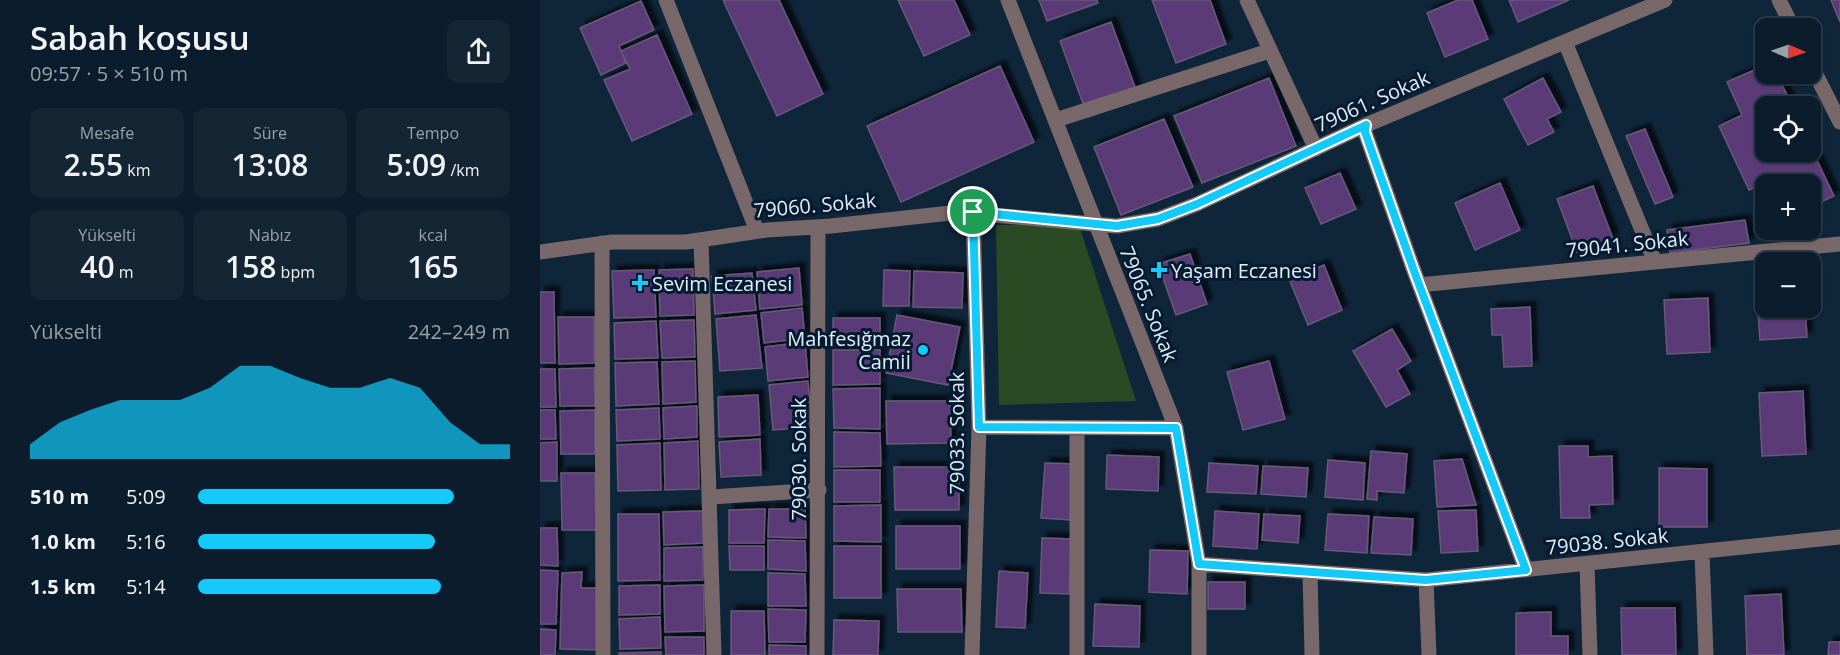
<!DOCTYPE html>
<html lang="tr">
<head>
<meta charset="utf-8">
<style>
	body { margin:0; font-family:"Open Sans",sans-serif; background:#142534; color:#f1f3f6; height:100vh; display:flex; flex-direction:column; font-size:22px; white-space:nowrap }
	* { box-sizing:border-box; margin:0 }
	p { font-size:20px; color:#9aa1a9 }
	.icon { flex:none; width:33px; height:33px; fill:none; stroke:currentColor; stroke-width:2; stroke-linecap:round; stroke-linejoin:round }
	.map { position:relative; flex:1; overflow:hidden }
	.panel { display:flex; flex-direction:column; background:#0b1c2c; width:540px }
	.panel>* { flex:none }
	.needle { width:39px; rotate:92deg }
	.controls { position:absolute; left:1215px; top:18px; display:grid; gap:12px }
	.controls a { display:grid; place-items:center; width:66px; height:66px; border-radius:12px; background:#0b1c2c; box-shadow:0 2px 4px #0004,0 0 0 2px #2b3a48; font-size:30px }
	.pin { position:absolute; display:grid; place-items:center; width:51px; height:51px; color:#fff; margin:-26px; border:3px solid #fff; border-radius:50%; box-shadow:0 2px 6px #0007 }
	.round { display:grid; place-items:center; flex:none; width:63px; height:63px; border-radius:12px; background:#142534 }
	.headline { display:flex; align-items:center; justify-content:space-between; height:102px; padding:0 30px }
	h1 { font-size:33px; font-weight:600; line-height:45px }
	.figures { display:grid; grid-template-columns:repeat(3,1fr); gap:9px; height:102px; padding:6px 30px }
	.figures div { display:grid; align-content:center; border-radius:12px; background:#142534; text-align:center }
	.figures b { font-size:30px; font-weight:600 }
	.figures small { font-size:16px; font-weight:400 }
	.figures p { font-size:16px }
	.chart { height:168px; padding:12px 30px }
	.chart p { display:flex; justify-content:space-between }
	.chart svg { width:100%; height:108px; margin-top:6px; fill:#13cafb; opacity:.7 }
	ul { padding:0 30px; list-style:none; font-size:20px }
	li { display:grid; grid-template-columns:96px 72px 1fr; align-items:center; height:45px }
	li i { height:15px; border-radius:8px; background:#13cafb }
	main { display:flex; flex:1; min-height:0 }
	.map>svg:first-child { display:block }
	.green { fill:#294a23 }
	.building { fill:#5a3a78; stroke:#685a77; stroke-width:1.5; filter:url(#shadow) }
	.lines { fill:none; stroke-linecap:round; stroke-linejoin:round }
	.street { stroke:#796869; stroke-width:15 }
	.route-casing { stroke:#fff; stroke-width:12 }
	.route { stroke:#13cafb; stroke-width:8 }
	.poi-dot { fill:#13cafb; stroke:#061b30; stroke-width:2 }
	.labels { text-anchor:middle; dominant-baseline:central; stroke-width:6; stroke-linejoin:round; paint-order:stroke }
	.street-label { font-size:20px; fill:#e1eefd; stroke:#061b30 }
	.poi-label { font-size:20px; fill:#e1eefd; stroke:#061b30; text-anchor:start }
</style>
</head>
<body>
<main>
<section class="panel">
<div class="headline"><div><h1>Sabah koşusu</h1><p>09:57 · 5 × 510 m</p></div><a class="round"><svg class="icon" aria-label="share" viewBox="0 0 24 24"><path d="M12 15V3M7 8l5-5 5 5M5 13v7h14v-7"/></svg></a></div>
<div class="figures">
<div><p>Mesafe</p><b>2.55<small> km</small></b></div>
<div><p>Süre</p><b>13:08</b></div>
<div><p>Tempo</p><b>5:09<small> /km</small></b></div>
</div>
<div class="figures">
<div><p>Yükselti</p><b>40<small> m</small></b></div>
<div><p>Nabız</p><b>158<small> bpm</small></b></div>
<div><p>kcal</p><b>165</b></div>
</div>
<div class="chart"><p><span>Yükselti</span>242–249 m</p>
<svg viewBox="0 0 160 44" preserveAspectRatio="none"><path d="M0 44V38L10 29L20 24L30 20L40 20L50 20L60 15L70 6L80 6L90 11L100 15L110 15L120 11L130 15L140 29L150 38L160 38V44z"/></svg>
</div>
<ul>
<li><b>510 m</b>5:09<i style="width:82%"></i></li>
<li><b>1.0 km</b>5:16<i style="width:76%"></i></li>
<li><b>1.5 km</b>5:14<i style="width:78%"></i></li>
</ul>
</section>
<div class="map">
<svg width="1300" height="655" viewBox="0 0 1300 655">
	<defs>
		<filter id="shadow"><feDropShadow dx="5.5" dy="-5.5" stdDeviation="1.5" flood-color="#0009"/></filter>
	</defs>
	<rect width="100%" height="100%" fill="#0f253a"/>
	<path class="green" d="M456 225H539L596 401 459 405Z"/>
	<path class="building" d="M183 0H239L283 94 237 116Z
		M358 0H414L430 35 384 56Z
		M499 0H557L558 3 507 21Z
		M612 0H670L686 44 636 63Z
		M918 0H932L948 39 905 57 887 13Z
		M969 0H1029L978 22Z
		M1291 0H1300V22Z
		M101 1 114 30 79 46 86 63 61 75 40 28Z
		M571 22 599 98 548 117 520 41Z
		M117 35 152 114 92 141 64 80 90 69 81 51Z
		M1226 65V74H1237L1252 106H1226V152H1270V146L1294 196 1270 207V184H1228L1227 182 1209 190 1179 126 1202 115 1187 82Z
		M460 66 494 142 361 202 327 126Z
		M729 78 756 146 662 183 634 116Z
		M1003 78 1021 112 1007 119 1014 132 988 145 964 99Z
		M624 119 653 187 581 215 554 147Z
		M1105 129 1133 197 1115 204 1086 136Z
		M800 173 816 209 781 224 765 188Z
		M960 183 980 230 935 250 915 203Z
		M1053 186 1073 239 1037 252 1017 199Z
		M1205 220 1209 243 1130 253 1127 230Z
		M650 254 667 304 636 315 618 264Z
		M784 265 802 310 768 325 749 279Z
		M259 268 262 305 220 309 217 272Z
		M153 269 154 315 120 316 119 270Z
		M114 270 116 317 74 318 72 271Z
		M344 270 370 271 369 306H343Z
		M374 271 423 273 422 308 373 307Z
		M212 273 216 310 175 314 172 276Z
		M1216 285H1226V308H1265L1267 337 1220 340Z
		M0 292H14L15 363H0Z
		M1168 298 1170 352 1127 354 1124 300Z
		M990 307 992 366 964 367 962 335H952L951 309Z
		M262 308 265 338 224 343 221 313Z
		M216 315 222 368 180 371 176 319Z
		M357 315 420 327 408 385 346 373Z
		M18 317H54V363L19 364Z
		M293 318H340V347L293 346Z
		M154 320 155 357 122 358 120 321Z
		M116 321 118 358 75 359 74 323Z
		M852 329 871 361 857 370 870 394 846 407 813 351Z
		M265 342 268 377 228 381 225 347Z
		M293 350H340V384L293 385Z
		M155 361 156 402 123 404 122 362Z
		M729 361 745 419 703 430 687 372Z
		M117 362 119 404 76 406 75 363Z
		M54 368 55 406H20L19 369Z
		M0 369H15L16 407H0Z
		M268 381 272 427 233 430 229 385Z
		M340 388V429L294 428 293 389Z
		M1263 391 1266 454 1222 456 1219 393Z
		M218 395 220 435 179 437 178 397Z
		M346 401H410L411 443 347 444Z
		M157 406V437L124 439 123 408Z
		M119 408 120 439 77 441 76 410Z
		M0 410H15L16 439H0Z
		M55 410V454H21L20 411Z
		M294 432 340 433 341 466 294 467Z
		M220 439 221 475 181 477 179 442Z
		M158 441 159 489 125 490 124 443Z
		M17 442V481H0V443Z
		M120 443 121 490 78 491 77 445Z
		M1019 446H1048V457L1072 456 1073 504 1049 505 1050 518H1021Z
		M831 451 867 454 864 493 837 491V500L827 499Z
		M567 455 619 457 618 491 566 489Z
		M922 459 936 505 897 507 894 461Z
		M788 460 825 463 823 500 785 497Z
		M505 463 534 464 530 520 501 518Z
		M669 463 718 466 716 494 667 492Z
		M723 466 768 468 766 497 721 494Z
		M354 467H419V510H355Z
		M1119 468 1167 469V527H1119Z
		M294 470H340V502H294Z
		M21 473H55L56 530H22Z
		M341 505V542L294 541V506Z
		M225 509 224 543H189V510Z
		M229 509H265L266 538 228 537Z
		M936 510 938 551 901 553 898 511Z
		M163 511V543L124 545 123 512Z
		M675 511 719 514 717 549 673 546Z
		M78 514H119L120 580 78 581Z
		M724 514 760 516 758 543 722 540Z
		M788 514 829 516 827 553 785 550Z
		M834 517 873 519 871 555 831 553Z
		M356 526H420V569H356Z
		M0 528H17L18 566 0 565Z
		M502 538 531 539 529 594 500 593Z
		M228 540 265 541 266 571 228 569Z
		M189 546H224V570H190Z
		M294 546H341V598H294Z
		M163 547V580L124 581V548Z
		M610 550 648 551 647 594 609 592Z
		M0 570 18 571 16 624H0Z
		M459 571 488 573 485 628 456 627Z
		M42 572 41 588H58L59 650 20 649 22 573Z
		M228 573 265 574 266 606H228Z
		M668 582H705V609H668Z
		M120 585V614L79 615V586Z
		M164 585V631L125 632 124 586Z
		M357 589H421L422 632H358Z
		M1241 594 1244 655H1207L1205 596Z
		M555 604 600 606 599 647 553 646Z
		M1081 608H1135L1136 655H1082Z
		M228 609 266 610 265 642H229Z
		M191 611H224L225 655H191Z
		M1011 612V636H1028V655H976V613Z
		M120 617 121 648 80 649 79 619Z
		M294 620 339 621 338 655H293Z
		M0 629 16 630 15 655H0Z
		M125 637H164V655H126Z
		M1289 642H1300V655H1288Z
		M229 645 266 646V655H229Z
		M121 652V655H79V653Z"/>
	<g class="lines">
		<path class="street" d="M126 0 217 231
			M468 0 636 428 659 564V655
			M707 0 776 149
			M1239 0 1253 28
			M1025 42 1115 262
			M1270 63 1300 122
			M516 120 729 51
			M826 125 825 132 874 271 986 570
			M161 240 174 655
			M62 243 63 655
			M0 252 72 242H146L227 230 291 226 420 212 577 226 618 219 657 204 826 125 1125 0
			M879 285 1300 244
			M439 427 636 428
			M537 428V655
			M171 497 279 490
			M1162 553 1166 655
			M659 564 886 580 1300 537
			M1047 564 1050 655
			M770 572 772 655
			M886 580 889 655
			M277 655 278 227
			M432 655 439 427 433 212"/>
	</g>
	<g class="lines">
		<defs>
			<path id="route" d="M826 125 825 132 874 271 986 570 886 580 659 564 636 428 439 427 433 212 577 226 618 219 657 204Z"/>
		</defs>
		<use href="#route" class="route-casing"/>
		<use href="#route" class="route"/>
	</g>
	<g class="poi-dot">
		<path d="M616 261h6v6h6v6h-6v6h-6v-6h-6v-6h6z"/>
		<path d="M97 274h6v6h6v6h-6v6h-6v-6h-6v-6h6z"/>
		<circle cx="383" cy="350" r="6"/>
	</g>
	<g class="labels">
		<g class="street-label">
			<text transform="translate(832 101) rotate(-24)">79061. Sokak</text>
			<text transform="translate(275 205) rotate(-5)">79060. Sokak</text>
			<text transform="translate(1087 244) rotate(-6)">79041. Sokak</text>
			<text transform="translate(609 304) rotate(68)">79065. Sokak</text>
			<text transform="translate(416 433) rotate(-90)">79033. Sokak</text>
			<text transform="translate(258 459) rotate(-90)">79030. Sokak</text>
			<text transform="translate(1067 541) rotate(-6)">79038. Sokak</text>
		</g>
		<g class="poi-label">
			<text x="631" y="270">Yaşam Eczanesi</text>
			<text x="112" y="283">Sevim Eczanesi</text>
			<text x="371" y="338" text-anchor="end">Mahfesığmaz<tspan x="371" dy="23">Camiİ</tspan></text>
		</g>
	</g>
</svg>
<div class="controls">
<a><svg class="needle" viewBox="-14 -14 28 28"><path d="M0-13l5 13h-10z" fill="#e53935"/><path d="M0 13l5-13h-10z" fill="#9aa1a9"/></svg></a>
<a><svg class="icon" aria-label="locate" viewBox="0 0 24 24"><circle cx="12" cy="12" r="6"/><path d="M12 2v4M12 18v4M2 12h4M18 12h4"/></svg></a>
<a>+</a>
<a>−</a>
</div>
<div class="pin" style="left:433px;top:212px;background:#1e9e55"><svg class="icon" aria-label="arrive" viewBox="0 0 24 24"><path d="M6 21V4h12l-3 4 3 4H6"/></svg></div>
</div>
</main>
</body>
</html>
